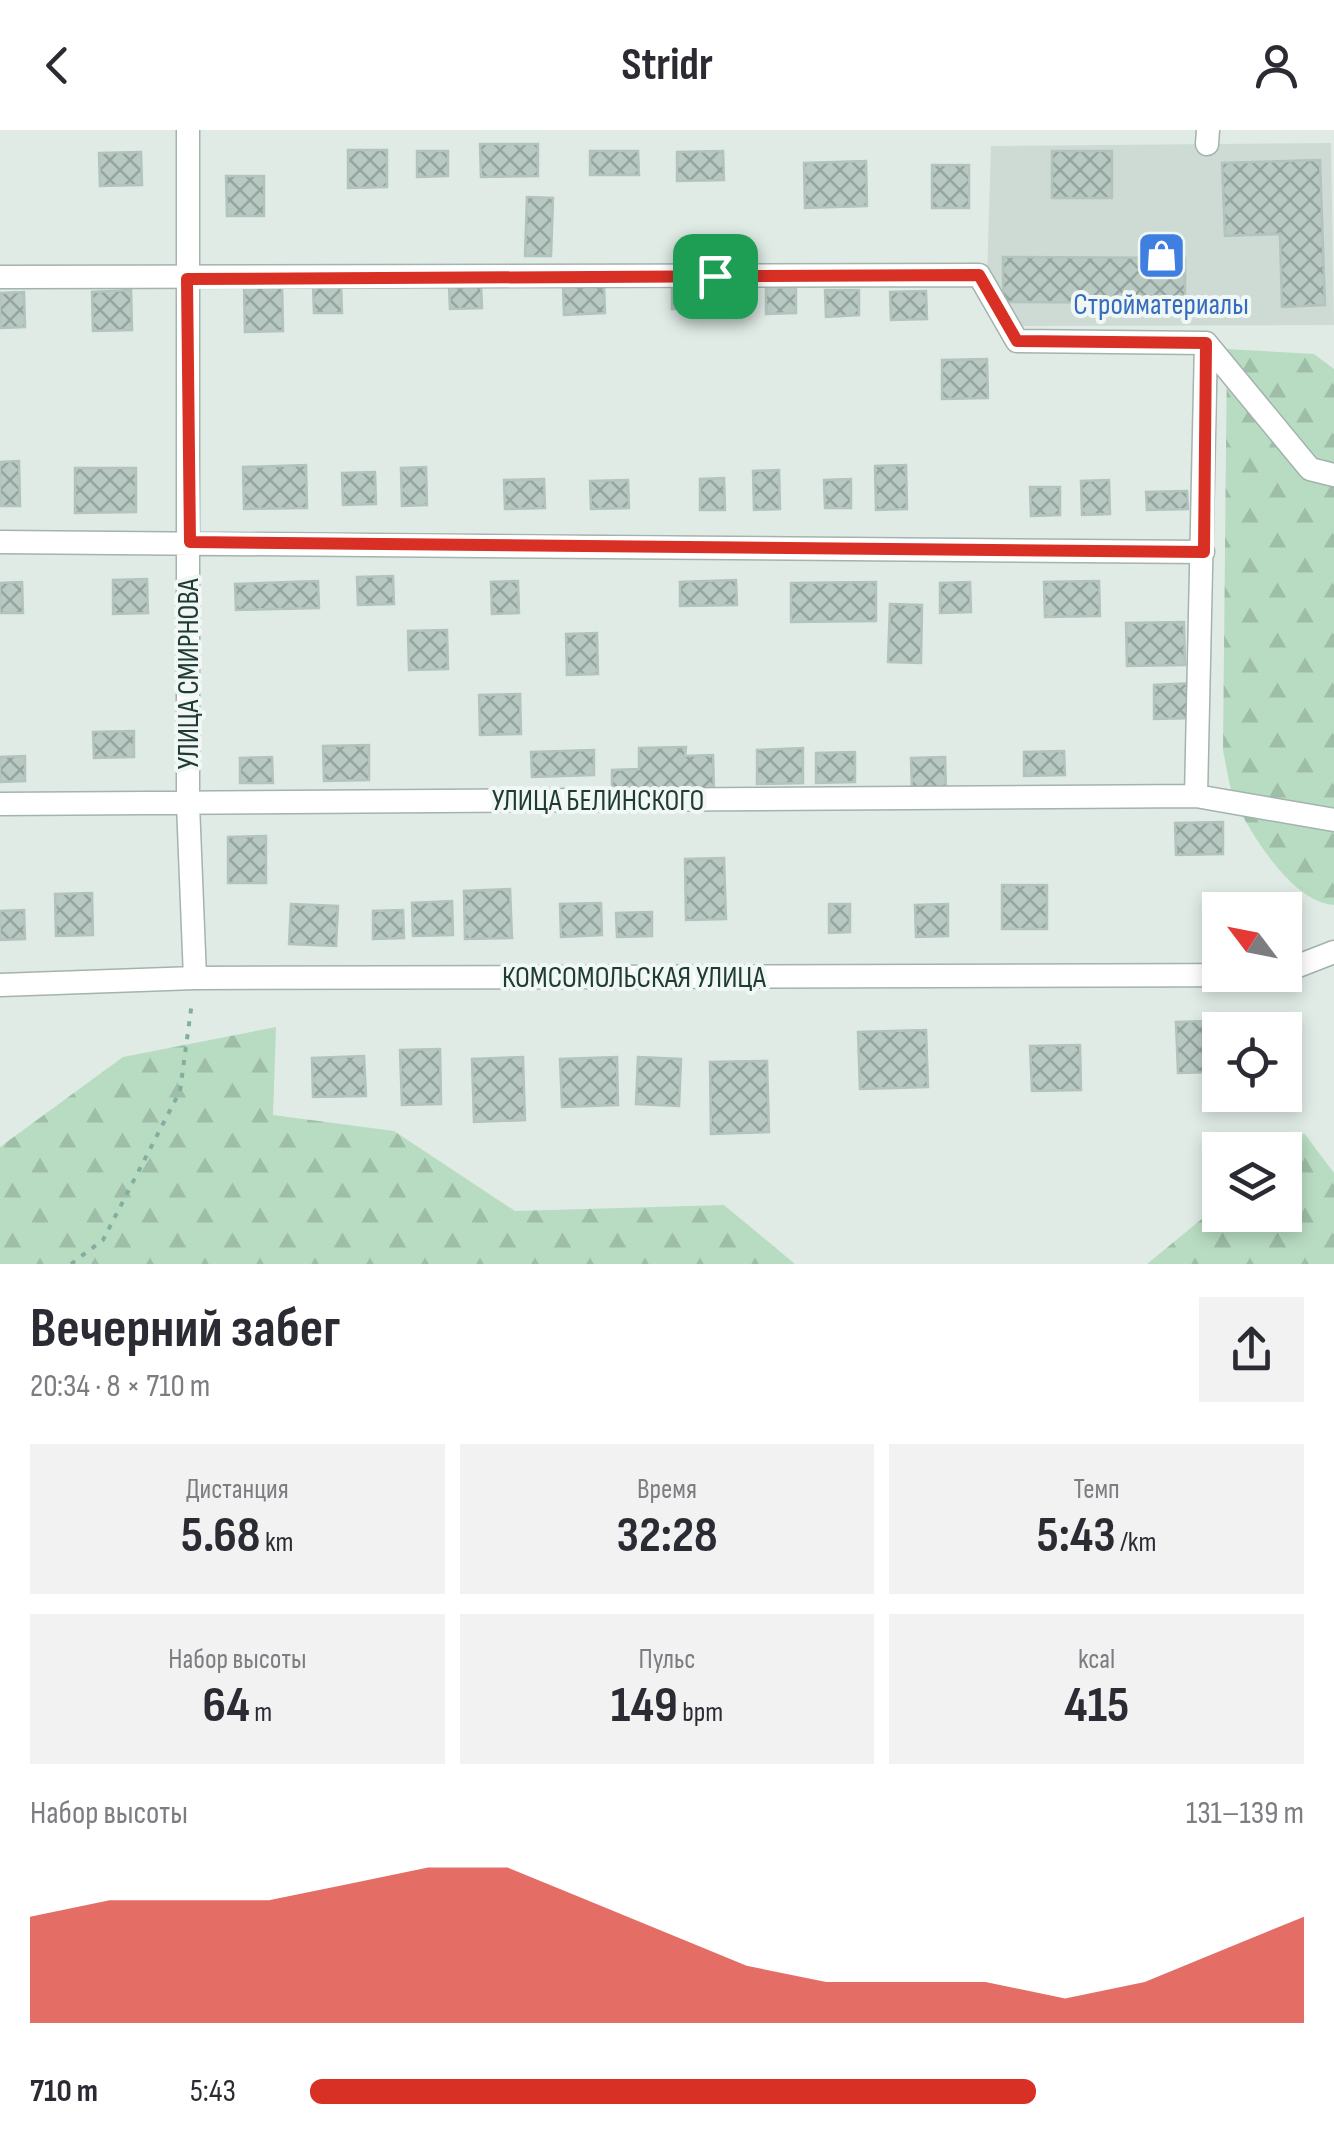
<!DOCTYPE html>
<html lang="ru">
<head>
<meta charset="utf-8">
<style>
	body { margin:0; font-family:"Sofia Sans Condensed",sans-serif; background:#f2f2f3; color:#2b2b33; height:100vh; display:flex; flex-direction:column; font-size:38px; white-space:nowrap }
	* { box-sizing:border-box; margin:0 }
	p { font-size:32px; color:#7c7c81 }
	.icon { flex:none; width:55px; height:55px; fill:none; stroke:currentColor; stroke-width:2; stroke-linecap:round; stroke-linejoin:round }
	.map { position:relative; height:1134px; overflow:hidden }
	.panel { display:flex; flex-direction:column; background:#fff; flex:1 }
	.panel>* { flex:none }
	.needle { width:65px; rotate:302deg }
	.controls { position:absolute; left:1202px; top:762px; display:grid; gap:20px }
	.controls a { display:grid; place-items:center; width:100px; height:100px; border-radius:0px; background:#fff; box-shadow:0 5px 15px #0003; font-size:50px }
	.pin { position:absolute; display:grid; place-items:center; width:85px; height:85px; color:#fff; margin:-42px; border-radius:20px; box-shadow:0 5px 15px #0006 }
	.round { display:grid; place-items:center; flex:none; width:105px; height:105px; border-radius:0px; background:#f2f2f3 }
	.summary { display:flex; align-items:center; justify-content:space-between; height:170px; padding:0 30px }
	h1 { font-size:55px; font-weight:700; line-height:75px }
	.stats { display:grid; grid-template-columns:repeat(3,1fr); gap:15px; height:170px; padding:10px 30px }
	.stats div { display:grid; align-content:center; border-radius:0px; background:#f2f2f3; text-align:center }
	.stats b { font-size:50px; font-weight:700 }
	.stats small { font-size:28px; font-weight:400 }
	.stats p { font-size:28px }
	.chart { height:280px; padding:20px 30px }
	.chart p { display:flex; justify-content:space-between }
	.chart svg { width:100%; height:180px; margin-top:10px; fill:#d93025; opacity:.7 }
	ul { padding:0 30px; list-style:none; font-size:32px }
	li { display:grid; grid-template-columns:160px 120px 1fr; align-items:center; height:75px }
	li i { height:25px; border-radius:12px; background:#d93025 }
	header { display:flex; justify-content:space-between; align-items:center; height:130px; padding:0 30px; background:#fff; font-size:45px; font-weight:700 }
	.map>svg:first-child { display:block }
	.built { fill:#cedbd5 }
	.forest { fill:url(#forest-firs) }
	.building { fill:url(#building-cross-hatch); stroke:#b2c4bd; stroke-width:2.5 }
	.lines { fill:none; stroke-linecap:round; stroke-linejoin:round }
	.minor-casing { stroke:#a3b3ad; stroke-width:25 }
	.path { stroke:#80afa0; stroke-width:4; stroke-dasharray:5 8; stroke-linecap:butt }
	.minor { stroke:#fff; stroke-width:22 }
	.route-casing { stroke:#fff; stroke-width:20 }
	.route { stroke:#d93025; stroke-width:12 }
	.labels { text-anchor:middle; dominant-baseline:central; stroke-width:8; stroke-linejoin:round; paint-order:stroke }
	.shop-label { font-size:30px; fill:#366cbe; stroke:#f0f7f4 }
	.street-label { font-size:30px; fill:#203b34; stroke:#f0f7f4 }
</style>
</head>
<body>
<header><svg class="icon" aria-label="back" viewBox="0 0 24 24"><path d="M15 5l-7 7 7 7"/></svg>Stridr<svg class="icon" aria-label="person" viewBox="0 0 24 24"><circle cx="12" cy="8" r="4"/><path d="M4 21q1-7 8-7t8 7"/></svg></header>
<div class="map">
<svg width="1334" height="1134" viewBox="0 0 1334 1134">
	<defs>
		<pattern id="forest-firs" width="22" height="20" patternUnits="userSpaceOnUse" patternTransform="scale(2.5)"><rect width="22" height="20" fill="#b8dcc2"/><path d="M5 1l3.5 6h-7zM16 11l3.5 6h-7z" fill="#9ebea7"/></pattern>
		<pattern id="building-cross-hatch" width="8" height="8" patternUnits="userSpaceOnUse" patternTransform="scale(2.5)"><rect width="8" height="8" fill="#b8c8c2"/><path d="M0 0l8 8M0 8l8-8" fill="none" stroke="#95a49e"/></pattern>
	</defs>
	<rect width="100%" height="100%" fill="#e0ebe6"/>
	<path class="built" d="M1331 13 1334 195 1016 196 987 148 991 16Z"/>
	<path class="forest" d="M1227 219 1314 224 1334 239V775C1294 773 1254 709 1237 675 1229 660 1227 638 1223 621Z
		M276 897 273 985 394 1001 515 1081 724 1075 795 1134H0V1017L123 927Z
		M1304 1003 1334 1043V1134H1147L1220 1074V1085H1285L1284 1020Z"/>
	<path class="building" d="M480 14H538V46L481 47Z
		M348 20H387V57L348 58Z
		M417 21H448V46L417 47Z
		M590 21H638L639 45H590Z
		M723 21 724 50 677 51V22Z
		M1052 21H1112V68H1052Z
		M141 22 142 55 100 56 99 23Z
		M1320 30 1325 175 1282 177 1280 104 1225 106 1222 33Z
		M866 31 867 76 805 78 804 33Z
		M932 35H969V78H932Z
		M226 46H264V86H227Z
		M527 67 553 68 551 126H525Z
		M1003 127 1185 128V173L1003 172Z
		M282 155 283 201 245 202 244 156Z
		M313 155H341L342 183H314Z
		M481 155 482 178 450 179 449 156Z
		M604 155 605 183 564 185 563 156Z
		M796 157V183L766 184V158Z
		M696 158 697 178 672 179V159Z
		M131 160 132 200 93 201 92 162Z
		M825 160H859V185L826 187Z
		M926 161 927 189 891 190 890 162Z
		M24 162 25 197 0 198V163Z
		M987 229 988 268 942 269V230Z
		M19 331 20 376H0V332Z
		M306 335 307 378 244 379 243 337Z
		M906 335 907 379 876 380 875 336Z
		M426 337 427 375 402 376 401 338Z
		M75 338H136V382L75 383Z
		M779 340 780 379 754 380 753 341Z
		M375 342 376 374 343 375 342 343Z
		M724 348 725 380H700V349Z
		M544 349 545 378 505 379 504 350Z
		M851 349V378H825L824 350Z
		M628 350 629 378 591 379 590 351Z
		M1109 350 1110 384 1082 385 1081 351Z
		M1030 357H1060V385L1031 386Z
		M1187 361 1188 379 1147 380 1146 362Z
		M393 446 394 474 358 475 357 447Z
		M147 449 148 483 113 484V450Z
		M736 450 737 475 680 476V452Z
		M318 451 319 478 236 480 235 454Z
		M518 451 519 483 492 484 491 452Z
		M1099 451 1100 486 1045 487 1044 452Z
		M22 452 23 483H0V453Z
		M876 452V491L791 492V453Z
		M970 452 971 482 940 483V453Z
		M890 474 922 475 921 533 888 532Z
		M1184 492 1185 535 1127 536 1126 493Z
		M447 500 448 539 409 540 408 501Z
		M597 503 598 544 567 545 566 504Z
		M1195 553 1197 588 1154 589V555Z
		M520 564 521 604 480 605 479 565Z
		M134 601V627L94 628 93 602Z
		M369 615V650L324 651 323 616Z
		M686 617 685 626 713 625 714 660 612 661V640L639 639V618Z
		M803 618V653L757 654V620Z
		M594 620V645L532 647 531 622Z
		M1064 621 1065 645 1024 646V622Z
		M855 622V652L816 653V623Z
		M25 626V651L0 652V627Z
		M272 627 273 653H240V628Z
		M945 627 946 661 912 662 911 628Z
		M1223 692V724L1176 725 1175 693Z
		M266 706V753H228V707Z
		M724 728 726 789 686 790 685 729Z
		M1002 755H1047V799H1002Z
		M510 759 512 808 465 809 464 761Z
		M92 763 93 805 56 806 55 764Z
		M452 771 453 805 413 806 412 773Z
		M601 773 602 805 561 807 560 774Z
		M291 774 338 776 336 816 289 814Z
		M829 774H850V802L829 803Z
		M948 774V806L916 807 915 775Z
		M24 780 25 809 0 810V781Z
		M403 780 404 808 373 809V781Z
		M652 782V806L617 807 616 783Z
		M1209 891 1211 942 1178 943 1176 892Z
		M926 900 928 957 860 959 858 902Z
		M1080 915 1081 960 1032 961 1030 916Z
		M440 919 441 974 402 975 400 920Z
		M364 926 366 966 313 967 312 928Z
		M523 927 525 990 474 992 472 929Z
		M617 927 618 975 562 977 560 929Z
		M638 927 681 929 679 976 636 974Z
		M767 931 769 1002 711 1004 710 932Z"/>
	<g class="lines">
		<defs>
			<path id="minor" d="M188 0V674L195 848
				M1207 14 1208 0
				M0 147 979 145 1017 211 1206 213
				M1206 213 1196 666 1334 690
				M1206 213 1310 339 1334 345
				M0 412 1203 422
				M0 674 1196 666
				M1285 841 1334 822
				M0 855 195 848 1276 845"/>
		</defs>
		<use href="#minor" class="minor-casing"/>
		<path class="path" d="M71 1134 103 1110 180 961 192 872"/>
		<use href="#minor" class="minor"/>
	</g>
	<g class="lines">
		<defs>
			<path id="route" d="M979 145 1017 211 1206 213 1204 422 190 412 187 149Z"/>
		</defs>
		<use href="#route" class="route-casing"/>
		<use href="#route" class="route"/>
	</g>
	<defs>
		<symbol id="shop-square" viewBox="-11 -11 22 22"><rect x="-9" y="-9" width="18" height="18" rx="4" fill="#3f7fe0" stroke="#f0f7f4"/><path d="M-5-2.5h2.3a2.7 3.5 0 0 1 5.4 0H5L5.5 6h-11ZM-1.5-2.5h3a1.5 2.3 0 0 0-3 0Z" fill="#fff"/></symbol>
	</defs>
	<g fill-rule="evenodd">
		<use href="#shop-square" x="1134" y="98" width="55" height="55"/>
	</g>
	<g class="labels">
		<g class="shop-label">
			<text x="1161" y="175">Стройматериалы</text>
		</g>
		<g class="street-label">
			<text transform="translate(189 544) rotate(-90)">УЛИЦА СМИРНОВА</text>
			<text x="598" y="671">УЛИЦА БЕЛИНСКОГО</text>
			<text x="634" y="848">КОМСОМОЛЬСКАЯ УЛИЦА</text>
		</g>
	</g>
</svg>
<div class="controls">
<a><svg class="needle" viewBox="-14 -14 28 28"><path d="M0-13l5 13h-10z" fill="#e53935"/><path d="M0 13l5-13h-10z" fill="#7c7c81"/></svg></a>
<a><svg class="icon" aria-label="locate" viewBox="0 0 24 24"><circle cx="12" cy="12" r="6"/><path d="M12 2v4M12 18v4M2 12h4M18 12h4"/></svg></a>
<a><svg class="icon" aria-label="layers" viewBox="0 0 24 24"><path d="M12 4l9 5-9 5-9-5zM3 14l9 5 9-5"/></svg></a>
</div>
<div class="pin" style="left:715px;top:146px;background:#1e9e55"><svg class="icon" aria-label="arrive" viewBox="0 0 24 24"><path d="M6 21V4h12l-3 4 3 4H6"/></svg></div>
</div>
<section class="panel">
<div class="summary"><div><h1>Вечерний забег</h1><p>20:34 · 8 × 710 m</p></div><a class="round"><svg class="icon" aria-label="share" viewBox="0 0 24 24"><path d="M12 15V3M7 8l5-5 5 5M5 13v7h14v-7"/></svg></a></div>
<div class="stats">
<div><p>Дистанция</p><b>5.68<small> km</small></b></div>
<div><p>Время</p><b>32:28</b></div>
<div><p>Темп</p><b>5:43<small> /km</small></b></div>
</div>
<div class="stats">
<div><p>Набор высоты</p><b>64<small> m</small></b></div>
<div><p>Пульс</p><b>149<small> bpm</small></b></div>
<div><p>kcal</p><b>415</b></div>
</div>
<div class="chart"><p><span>Набор высоты</span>131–139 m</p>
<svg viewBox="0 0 160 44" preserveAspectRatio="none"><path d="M0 44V18L10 14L20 14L30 14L40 10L50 6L60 6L70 14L80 22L90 30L100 34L110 34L120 34L130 38L140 34L150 26L160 18V44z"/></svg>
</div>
<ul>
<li><b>710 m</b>5:43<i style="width:73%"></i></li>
</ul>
</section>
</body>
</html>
